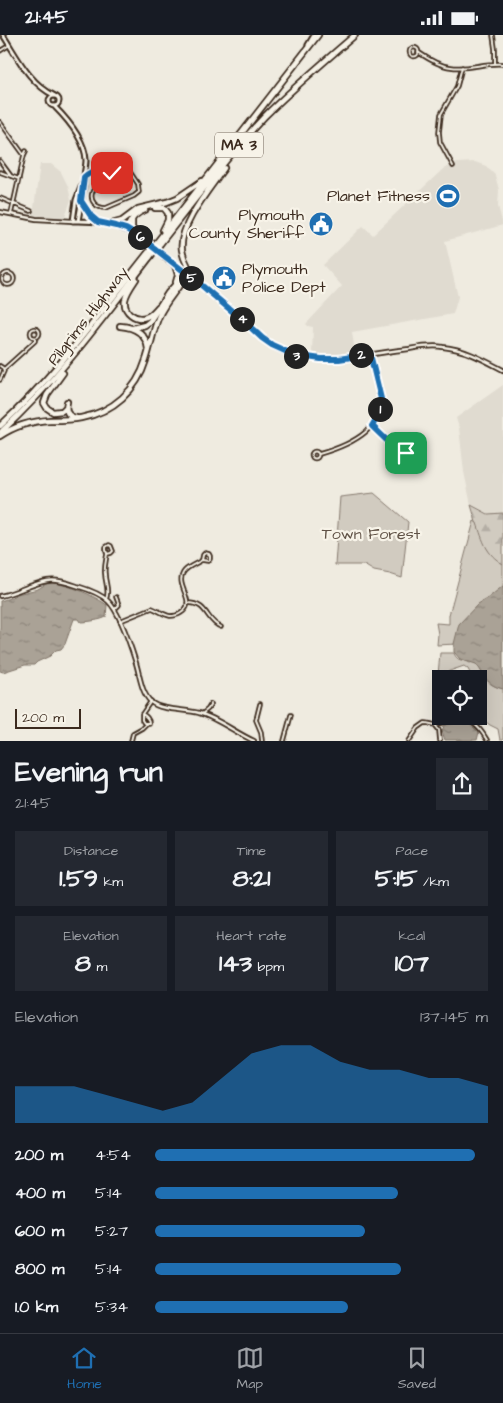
<!DOCTYPE html>
<html lang="en">
<head>
<meta charset="utf-8">
<style>
	body { margin:0; font-family:"Architects Daughter",sans-serif; background:#242831; color:#f1f3f6; height:100vh; display:flex; flex-direction:column; font-size:19px; white-space:nowrap }
	* { box-sizing:border-box; margin:0 }
	p { font-size:16px; color:#9ea1a6 }
	.icon { flex:none; width:28px; height:28px; fill:none; stroke:currentColor; stroke-width:2; stroke-linecap:round; stroke-linejoin:round }
	.map { position:relative; height:706px; overflow:hidden }
	.side { display:flex; flex-direction:column; background:#171b24; flex:1 }
	.side>* { flex:none }
	.tools { position:absolute; left:432px; top:635px; display:grid; gap:10px }
	.tools a { display:grid; place-items:center; width:55px; height:55px; border-radius:0px; background:#171b24; box-shadow:0 5px 20px #0002; font-size:25px }
	.scale { position:absolute; left:15px; bottom:12px; width:66px; box-sizing:border-box; padding-left:5px; border:2px solid #3b2a1e; border-top:0; font-size:14px; line-height:18px; white-space:nowrap; color:#3b2a1e; -webkit-text-stroke:4px #f7f3e8; paint-order:stroke }
	.pin { position:absolute; display:grid; place-items:center; width:42px; height:42px; color:#fff; margin:-21px; border-radius:10px; box-shadow:0 2px 8px #0006 }
	.km { position:absolute; width:25px; height:25px; margin:-12px; border-radius:50%; background:#222; color:#fff; font-size:14px; line-height:25px; text-align:center }
	.round { display:grid; place-items:center; flex:none; width:52px; height:52px; border-radius:0px; background:#242831 }
	.headline { display:flex; align-items:center; justify-content:space-between; height:85px; padding:0 15px }
	h1 { font-size:28px; font-weight:800; line-height:38px }
	.stats { display:grid; grid-template-columns:repeat(3,1fr); gap:8px; height:85px; padding:5px 15px }
	.stats div { display:grid; align-content:center; border-radius:0px; background:#242831; text-align:center }
	.stats b { font-size:25px; font-weight:800 }
	.stats small { font-size:14px; font-weight:400 }
	.stats p { font-size:14px }
	.chart { height:140px; padding:10px 15px }
	.chart p { display:flex; justify-content:space-between }
	.chart svg { width:100%; height:90px; margin-top:5px; fill:#1f6fb2; opacity:.7 }
	ul { padding:0 15px; list-style:none; font-size:16px }
	li { display:grid; grid-template-columns:80px 60px 1fr; align-items:center; height:38px }
	li i { height:12px; border-radius:6px; background:#1f6fb2 }
	.status { display:flex; justify-content:space-between; align-items:center; height:35px; padding:0 25px; background:#171b24; direction:ltr }
	.status svg { height:14px; fill:currentColor }
	.tabs { display:flex; justify-content:space-around; align-items:center; height:70px; border-top:1px solid #363941; background:#171b24; font-size:14px; color:#9ea1a6 }
	.tabs a { display:grid; justify-items:center; gap:2px }
	.tabs .selected { color:#1f6fb2 }
	.map>svg:first-child { display:block }
	.built { fill:#e0dbd0 }
	.forest { fill:url(#forest-firs); stroke:#867a6f }
	.green { fill:#d1cbc0; stroke:#867a6f }
	.water { fill:url(#water-ripples); stroke:#7e7266 }
	.lines { fill:none; stroke-linecap:round; stroke-linejoin:round }
	.minor-casing { stroke:#3b2a1e; stroke-width:5.5 }
	.tertiary-casing { stroke:#3b2a1e; stroke-width:6 }
	.secondary-casing { stroke:#3b2a1e; stroke-width:7 }
	.motorway-casing { stroke:#3b2a1e; stroke-width:8 }
	.minor { stroke:#f7f3e8; stroke-width:2 }
	.tertiary { stroke:#f7f3e8; stroke-width:2.5 }
	.secondary { stroke:#f7f3e8; stroke-width:3 }
	.motorway { stroke:#f7f3e8; stroke-width:4.5 }
	.motorway-bridge-casing { stroke:#3b2a1e; stroke-width:8; stroke-linecap:butt }
	.motorway-bridge { stroke:#f7f3e8; stroke-width:4.5 }
	.route-casing { stroke:#fff; stroke-width:10 }
	.route { stroke:#1f6fb2; stroke-width:6 }
	.labels { text-anchor:middle; dominant-baseline:central; stroke-width:4.5; stroke-linejoin:round; paint-order:stroke }
	.shield { fill:#f7f3e8; stroke:#73665b; stroke-width:1 }
	.shield-label { font-size:15px; font-weight:bold; fill:#3b2a1e }
	.poi-label { font-size:16px; fill:#3b2a1e; stroke:#f7f3e8; text-anchor:end }
	.street-label { font-size:16px; fill:#3b2a1e; stroke:#f7f3e8 }
	.park-label { font-size:16px; fill:#605246; stroke:#f7f3e8 }
</style>
</head>
<body>
<div class="status"><b>21:45</b><svg viewBox="0 0 49 12"><path d="M0 12V9h3v3zM5 12V6h3v6zM10 12V3h3v9zM15 12V0h3v12zM26 1h20v11H26zM47 4h2v5h-2z"/></svg></div>
<div class="map">
<svg width="503" height="706" viewBox="0 0 503 706">
	<defs>
		<pattern id="forest-firs" width="22" height="20" patternUnits="userSpaceOnUse" patternTransform="scale(1.25)"><rect width="22" height="20" fill="#d1cbc0"/><path d="M5 1l3.5 6h-7zM16 11l3.5 6h-7z" fill="#b4aea5"/></pattern>
		<pattern id="water-ripples" width="26" height="14" patternUnits="userSpaceOnUse" patternTransform="scale(1.25)"><rect width="26" height="14" fill="#aaa296"/><path d="M2 4q2-2 4 0t4 0M15 11q2-2 4 0t4 0" fill="none" stroke="#8c847a"/></pattern>
	</defs>
	<rect width="100%" height="100%" fill="#efebe0"/>
	<filter id="ink" filterUnits="userSpaceOnUse"><feTurbulence type="fractalNoise" baseFrequency=".02" numOctaves="2"/><feDisplacementMap in="SourceGraphic" scale="10" xChannelSelector="R" yChannelSelector="G"/><feConvolveMatrix kernelMatrix="1 2 1 2 8 2 1 2 1" color-interpolation-filters="sRGB"/></filter>
	<g filter="url(#ink)">
		<path class="built" d="M475 127 486 131 495 140 499 155 498 171 503 190 445 206 458 262 453 279 352 297 355 317 332 320 312 318 313 292 308 291 306 289 342 251 323 230 363 191 373 200 443 134 457 128Z
			M40 129H51L61 137 68 151 71 165 64 184 33 180Z
			M503 350V478L488 479 471 470 464 437 459 393 456 383Z"/>
		<path class="forest" d="M471 470 488 479 503 478V529C498 527 493 524 490 520 480 506 476 486 471 470Z"/>
		<path class="green" d="M374 458 408 487 402 543 390 539 374 536 364 530H335L340 462Z
			M474 486 477 488C483 506 486 519 503 529V554L456 609 437 610 438 599 436 588 449 589V580Z
			M440 618H454C457 627 463 624 470 628L473 627C483 631 479 637 485 643 489 649 496 653 503 653V705H500L498 694 490 690 478 681H479V644H473L468 634 464 631 438 640Z"/>
		<path class="water" d="M53 548C72 551 91 559 107 570L106 582C102 585 86 587 81 587L79 584H74L65 609 61 614 56 615 50 621 37 627 34 630H25L3 637 0 636V566L10 563 17 559 38 554 46 549Z
			M503 551V654C486 650 485 640 476 629L460 624 454 617V609L459 589 478 569 488 563Z
			M464 686 467 687 479 697 477 705H445L442 696 444 691Z"/>
		<g class="lines">
			<defs>
				<path id="minor" d="M493 0 495 14V28
					M409.5 17a4.5 4.5 0 1 1 9 0a4.5 4.5 0 1 1-9 0Z
					M0 16 8 11
					M418 17C428 24 440 31 451 32 468 35 486 27 503 29
					M0 87 24 120
					M0 126 11 141
					M453 131 440 107 439 97 441 79 457 51 462 32
					M0 137 19 144
					M85 141C94 135 103 131 112 138
					M111 144 112 138C120 141 124 135 130 137L138 149 139 157 134 161 106 173C85 173 86 145 116 145L119 140
					M0 163 31 176
					M11 179 24 120 26 116
					M2 244a6 6 0 1 1 12 0a6 6 0 1 1-12 0Z
					M30.5 298a4.5 4.5 0 1 1 9 0a4.5 4.5 0 1 1-9 0Z
					M0 331 3 333 4 336 0 345
					M4 334 35 306V303
					M372 391 401 420 402 425 406 427 409 424 410 420 408 418H404L401 420
					M311.5 420a3.5 3.5 0 1 1 7 0a3.5 3.5 0 1 1-7 0Z
					M319 419C344 412 381 397 381 366L370 319
					M106 564C110 556 105 548 105 539 104 532 106 526 107 519L111 518 113 516 111 511 109 510 106 512V515L107 519
					M187 568C209 568 205 586 221 592
					M115 574 119 570 116 562
					M120 586 152 573C158 575 163 580 170 581 173 581 178 580 181 578 198 567 175 552 183 538 186 532 196 529 202 525L208 526 210 524V521L209 519 205 518 203 520 202 525
					M260 669 256 685 261 697 262 706
					M142 679V685L144 688H149C149 683 146 681 142 679L151 666
					M202 679 208 674 211 669
					M435 690 439 695 440 706
					M131 706 133 698 142 693 146 689
					M284 706 291 680
					M409 706 418 693 425 688C429 688 433 690 437 690 440 689 444 687 448 686 469 681 477 688 487 705"/>
				<path id="tertiary" d="M0 177 36 184 73 186
					M186 239 195 245
					M199 249C215 262 231 274 246 288 258 299 269 311 285 317 325 332 369 318 409 314 421 312 432 310 443 312 465 314 484 325 503 335
					M0 561C16 558 31 549 47 546 57 544 68 548 77 551 87 554 100 558 108 566 120 577 131 612 136 628 140 641 141 657 151 667 161 676 186 674 199 678 217 683 236 698 254 706"/>
				<path id="secondary" d="M3 0C18 23 29 48 55 61
					M308 10 314 0
					M49 66a5 5 0 1 1 10 0a5 5 0 1 1-10 0Z
					M54 71C67 84 85 105 86 125 86 134 82 143 84 152L78 186
					M83 147 76 165 73 186C129 184 145 208 186 239
					M81 166 90 180 97 186"/>
				<path id="motorway" d="M155 173H164L168 178V185L163 195
					M132 185V193L139 202
					M111 189 122 186 138 174 167 167 177 163 202 146
					M126 194C131 186 134 178 145 175
					M157 207 318 0
					M160 209C194 166 227 121 264 82 293 53 324 27 355 0
					M175 230 178 240 176 247
					M136 244C132 250 126 258 125 265 123 277 136 286 146 282 152 280 155 275 159 271
					M200 249C192 238 184 228 182 215 178 191 211 152 224 133
					M180 250C186 246 192 246 199 249
					M120 291C135 292 146 298 148 314
					M133 293 145 290 150 286 168 258 183 241
					M63 338 47 360 44 368 47 373 53 377 62 376 66 372
					M67 367C65 376 67 381 76 383
					M0 391C56 340 100 278 147 219
					M1 397C58 345 103 283 150 222
					M0 401C16 390 32 386 50 385 61 385 71 385 81 383 113 377 137 355 146 325 151 310 153 295 159 281 166 265 179 254 186 239"/>
			</defs>
			<use href="#minor" class="minor-casing"/>
			<use href="#tertiary" class="tertiary-casing"/>
			<use href="#secondary" class="secondary-casing"/>
			<use href="#motorway" class="motorway-casing"/>
			<use href="#minor" class="minor"/>
			<use href="#tertiary" class="tertiary"/>
			<use href="#secondary" class="secondary"/>
			<use href="#motorway" class="motorway"/>
			<defs>
				<path id="motorway-bridge" d="M147 219 157 207
					M150 222 160 209"/>
			</defs>
			<use href="#motorway-bridge" class="motorway-bridge-casing"/>
			<use href="#motorway-bridge" class="motorway-bridge"/>
		</g>
	</g>
	<g class="lines" filter="url(#ink)">
		<defs>
			<path id="route" d="M112 138C102 131 93 135 84 142L81 166 91 181 98 187 116 191 126 194 144 205 200 249 246 288 262 303 272 310 294 320 321 324H339L370 319 382 368 378 381 372 391 402 420 406 418"/>
		</defs>
		<use href="#route" class="route-casing"/>
		<use href="#route" class="route"/>
	</g>
	<defs>
		<symbol id="stadium-disc" viewBox="-11 -11 22 22"><circle r="9.5" fill="#1f6fb2" stroke="#f7f3e8"/><path d="M0-5a6.5 5 0 1 0 0 10a6.5 5 0 1 0 0-10ZM-3.5-1.8h7v3.6h-7Z" fill="#fff"/></symbol>
		<symbol id="civic-disc" viewBox="-11 -11 22 22"><circle r="9.5" fill="#1f6fb2" stroke="#f7f3e8"/><path d="M-.6-6.5H3V-4.5H.6V-3L4-1V1h2V6H-6V1h2V-1L-.6-3ZM-1.2 2.5V6h2.4V2.5Z" fill="#fff"/></symbol>
	</defs>
	<g fill-rule="evenodd">
		<use href="#stadium-disc" x="434" y="147" width="28" height="28"/>
		<use href="#civic-disc" x="307" y="175" width="28" height="28"/>
		<use href="#civic-disc" x="210" y="229" width="28" height="28"/>
	</g>
	<g class="labels">
		<rect class="shield" x="215" y="97.5" width="48" height="25" rx="4"/>
		<g class="shield-label">
			<text x="239" y="110">MA 3</text>
		</g>
		<g class="poi-label">
			<text x="430" y="161">Planet Fitness</text>
			<text x="304" y="180">Plymouth<tspan x="304" dy="18">County Sheriff</tspan></text>
			<text x="242" y="234" text-anchor="start">Plymouth<tspan x="242" dy="18">Police Dept</tspan></text>
		</g>
		<g class="street-label">
			<text transform="translate(88 281) rotate(-52)">Pilgrims Highway</text>
		</g>
		<g class="park-label">
			<text x="371" y="499">Town Forest</text>
		</g>
	</g>
</svg>
<div class="tools">
<a><svg class="icon" aria-label="locate" viewBox="0 0 24 24"><circle cx="12" cy="12" r="6"/><path d="M12 2v4M12 18v4M2 12h4M18 12h4"/></svg></a>
</div>
<div class="scale">200 m</div>
<div class="pin" style="left:406px;top:418px;background:#1e9e55"><svg class="icon" aria-label="arrive" viewBox="0 0 24 24"><path d="M6 21V4h12l-3 4 3 4H6"/></svg></div>
<div class="pin" style="left:112px;top:138px;background:#d93025"><svg class="icon" aria-label="check" viewBox="0 0 24 24"><path d="M5 12l5 5 9-10"/></svg></div>
<b class="km" style="left:380px;top:374px">1</b>
<b class="km" style="left:361px;top:320px">2</b>
<b class="km" style="left:296px;top:321px">3</b>
<b class="km" style="left:242px;top:284px">4</b>
<b class="km" style="left:191px;top:243px">5</b>
<b class="km" style="left:140px;top:202px">6</b>
</div>
<section class="side">
<div class="headline"><div><h1>Evening run</h1><p>21:45</p></div><a class="round"><svg class="icon" aria-label="share" viewBox="0 0 24 24"><path d="M12 15V3M7 8l5-5 5 5M5 13v7h14v-7"/></svg></a></div>
<div class="stats">
<div><p>Distance</p><b>1.59<small> km</small></b></div>
<div><p>Time</p><b>8:21</b></div>
<div><p>Pace</p><b>5:15<small> /km</small></b></div>
</div>
<div class="stats">
<div><p>Elevation</p><b>8<small> m</small></b></div>
<div><p>Heart rate</p><b>143<small> bpm</small></b></div>
<div><p>kcal</p><b>107</b></div>
</div>
<div class="chart"><p><span>Elevation</span>137–145 m</p>
<svg viewBox="0 0 160 44" preserveAspectRatio="none"><path d="M0 44V26L10 26L20 26L30 30L40 34L50 38L60 34L70 22L80 10L90 6L100 6L110 14L120 18L130 18L140 22L150 22L160 26V44z"/></svg>
</div>
<ul>
<li><b>200 m</b>4:54<i style="width:96%"></i></li>
<li><b>400 m</b>5:14<i style="width:73%"></i></li>
<li><b>600 m</b>5:27<i style="width:63%"></i></li>
<li><b>800 m</b>5:14<i style="width:74%"></i></li>
<li><b>1.0 km</b>5:34<i style="width:58%"></i></li>
</ul>
</section>
<nav class="tabs">
<a class="selected"><svg class="icon" aria-label="home" viewBox="0 0 24 24"><path d="M3 11l9-7 9 7M6 9v11h12V9"/></svg>Home</a>
<a><svg class="icon" aria-label="map" viewBox="0 0 24 24"><path d="M3 6l6-2 6 2 6-2v14l-6 2-6-2-6 2zM9 4v14M15 6v14"/></svg>Map</a>
<a><svg class="icon" aria-label="saved" viewBox="0 0 24 24"><path d="M7 4h10v16l-5-4-5 4z"/></svg>Saved</a>
</nav>
</body>
</html>
